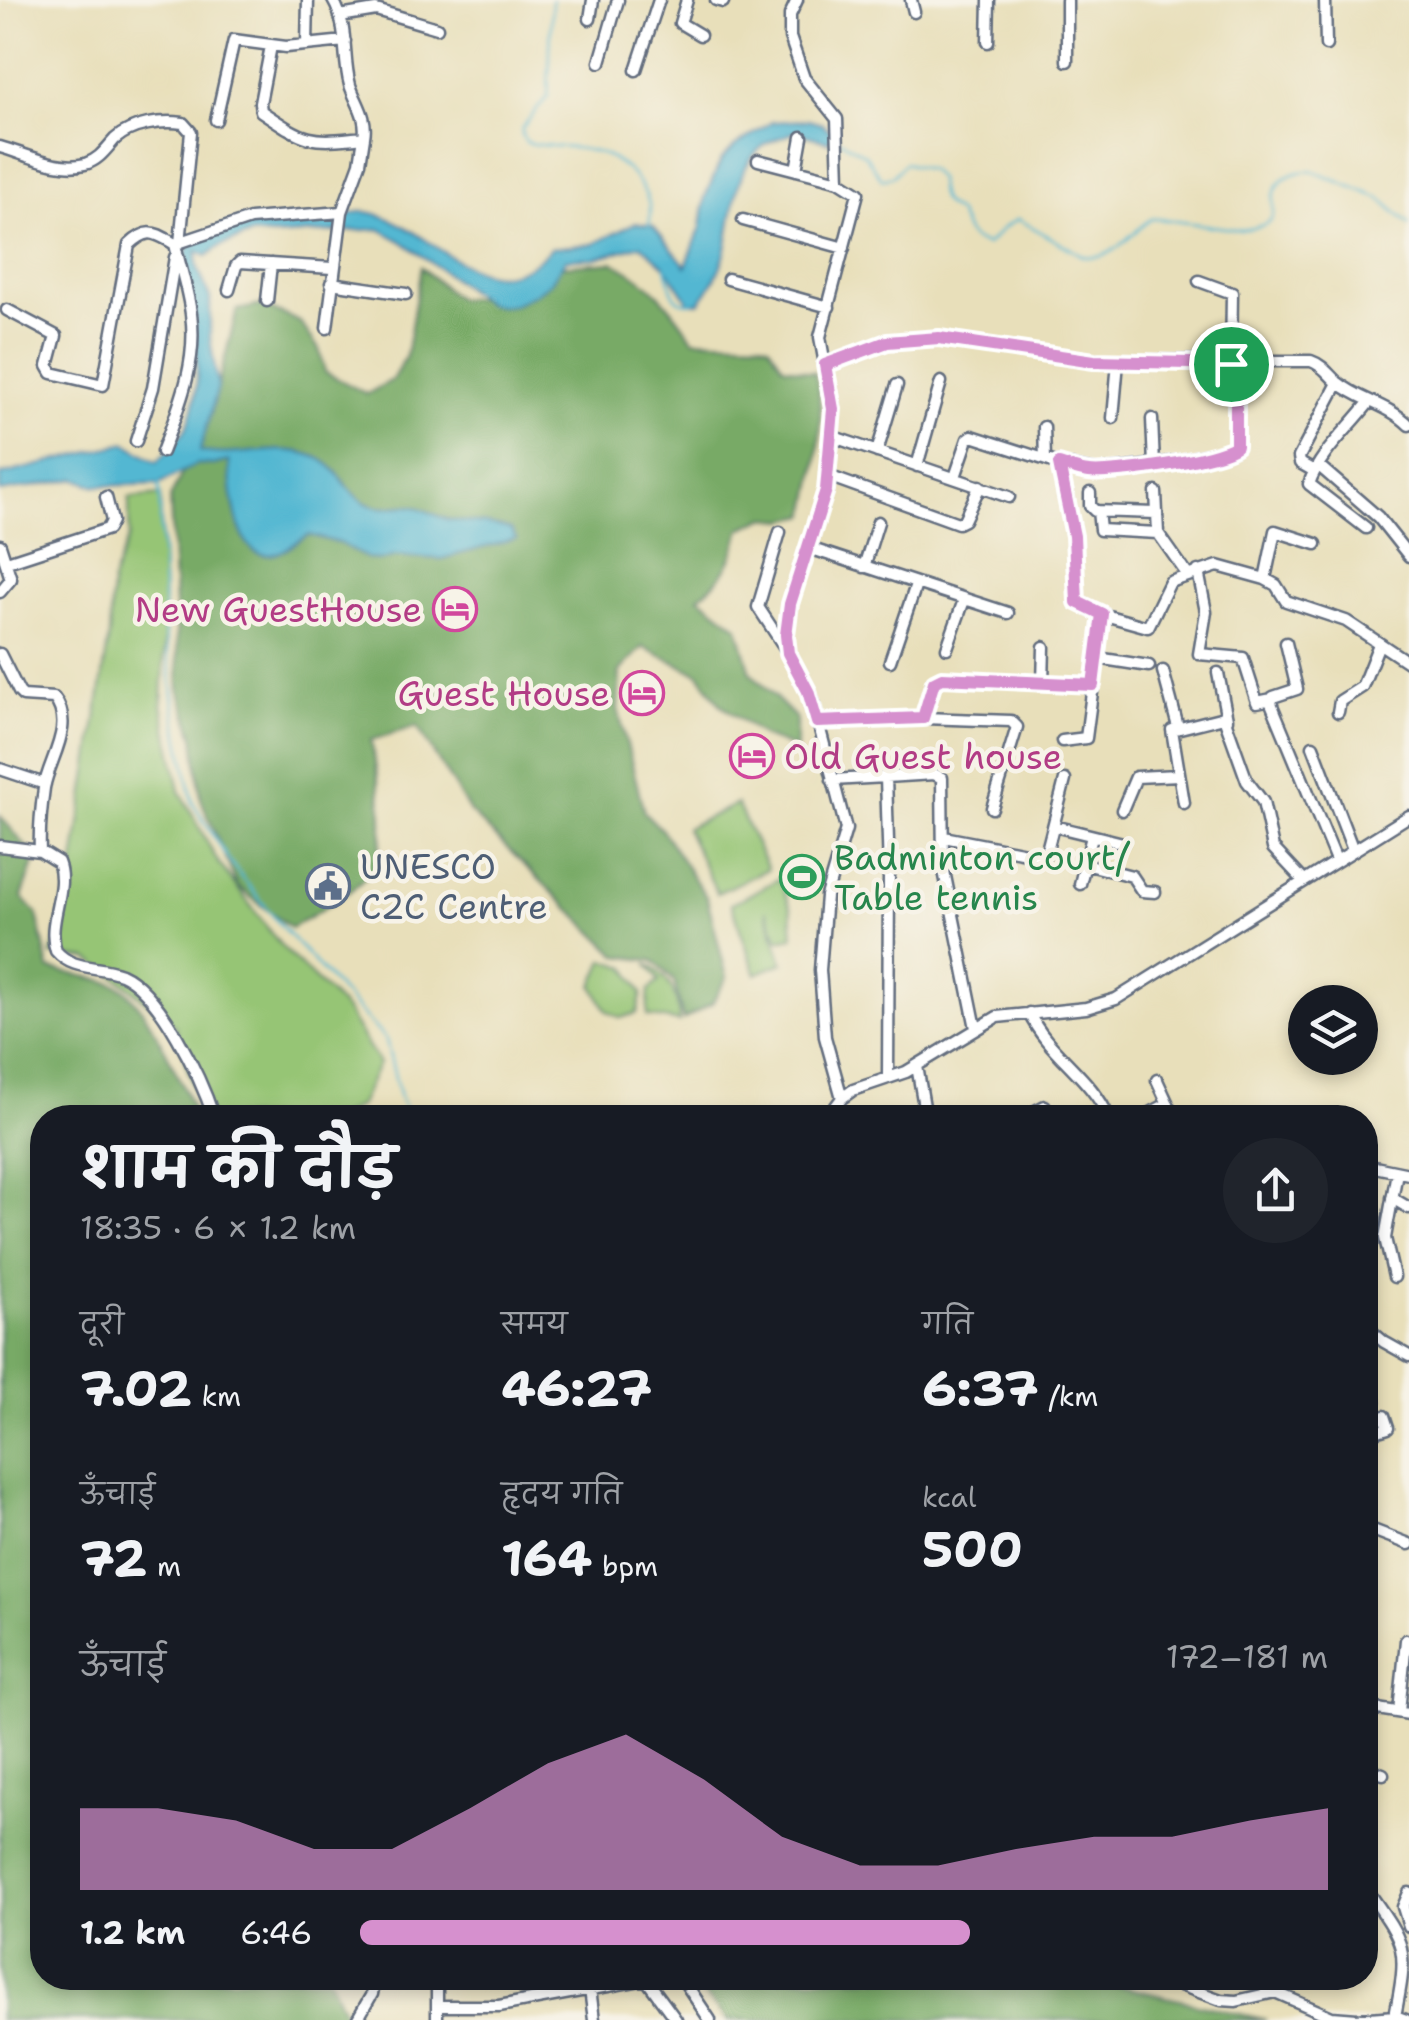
<!DOCTYPE html>
<html lang="hi">
<head>
<meta charset="utf-8">
<style>
	body { margin:0; font-family:"Shantell Sans","Playpen Sans Deva",sans-serif; background:#20242c; color:#f1f3f6; height:100vh; display:flex; flex-direction:column; font-size:38px; white-space:nowrap }
	* { box-sizing:border-box; margin:0 }
	p { font-size:32px; color:#9ea1a6 }
	.icon { flex:none; width:55px; height:55px; fill:none; stroke:currentColor; stroke-width:2; stroke-linecap:round; stroke-linejoin:round }
	.map { position:relative; flex:1; overflow:hidden }
	.side { position:absolute; left:30px; top:1105px; width:1348px; height:885px; display:flex; flex-direction:column; background:#171b24; border-radius:40px; box-shadow:0 5px 15px #0003 }
	.side>* { flex:none }
	.tools { position:absolute; left:1288px; top:985px; display:grid; gap:20px }
	.tools a { display:grid; place-items:center; width:90px; height:90px; border-radius:50%; background:#171b24; box-shadow:0 5px 15px #0003; font-size:50px }
	.pin { position:absolute; display:grid; place-items:center; width:85px; height:85px; color:#fff; margin:-42px; border:5px solid #fff; border-radius:50%; box-shadow:0 2px 10px #0007 }
	.round { display:grid; place-items:center; flex:none; width:105px; height:105px; border-radius:52px; background:#20242c }
	.overview { display:flex; align-items:center; justify-content:space-between; height:170px; padding:0 50px }
	h1 { font-size:55px; font-weight:700; line-height:75px }
	.stats { display:grid; grid-template-columns:repeat(3,1fr); gap:15px; height:170px; padding:10px 50px }
	.stats div { display:grid; align-content:center }
	.stats b { font-size:50px; font-weight:700 }
	.stats small { font-size:28px; font-weight:400 }
	.stats p { font-size:28px }
	.chart { height:280px; padding:20px 50px }
	.chart p { display:flex; justify-content:space-between }
	.chart svg { width:100%; height:180px; margin-top:10px; fill:#d690ce; opacity:.7 }
	ul { padding:0 50px; list-style:none; font-size:32px }
	li { display:grid; grid-template-columns:160px 120px 1fr; align-items:center; height:75px }
	li i { height:25px; border-radius:12px; background:#d690ce }
	.map>svg:first-child { display:block }
	.green { fill:#96c574; stroke:#587a69; stroke-width:2.5 }
	.forest { fill:#78aa66; stroke:#4a6c62; stroke-width:2.5 }
	.water { fill:#53b7d2; stroke:#377398; stroke-width:2.5 }
	.lines { fill:none; stroke-linecap:round; stroke-linejoin:round }
	.stream { stroke:#53b7d2; stroke-width:2.5 }
	.street-casing { stroke:#636d7e; stroke-width:15 }
	.street { stroke:#fff; stroke-width:10 }
	.route-casing { stroke:#fff; stroke-width:20 }
	.route { stroke:#d690ce; stroke-width:12 }
	.labels { text-anchor:middle; dominant-baseline:central; stroke-width:9; stroke-linejoin:round; paint-order:stroke }
	.hotel-label { font-size:35px; fill:#b23c85; stroke:#f7f3e8; text-anchor:end }
	.leisure-label { font-size:35px; fill:#27864d; stroke:#f7f3e8; text-anchor:start }
	.service-label { font-size:35px; fill:#4e5e75; stroke:#f7f3e8; text-anchor:start }
</style>
</head>
<body>
<div class="map">
<svg width="1409" height="2020" viewBox="0 0 1409 2020">
	<rect width="100%" height="100%" fill="#f7f3e8"/>
	<filter id="ink" filterUnits="userSpaceOnUse"><feTurbulence type="fractalNoise" baseFrequency=".01" numOctaves="2"/><feDisplacementMap in="SourceGraphic" scale="20" xChannelSelector="R" yChannelSelector="G"/><feConvolveMatrix kernelMatrix="1 2 1 2 8 2 1 2 1" color-interpolation-filters="sRGB"/></filter>
	<filter id="wash" filterUnits="userSpaceOnUse"><feTurbulence type="fractalNoise" baseFrequency=".0048" numOctaves="4" result="noise"/><feDisplacementMap in="SourceGraphic" scale="40" xChannelSelector="R" yChannelSelector="G"/><feGaussianBlur stdDeviation="2.25" result="paint"/><feColorMatrix in="noise" values="0 0 0 0 0 0 0 0 0 0 0 0 0 0 0 0 0 1.4 0 .05"/><feComposite in="paint" operator="in"/></filter>
	<g filter="url(#wash)">
		<rect width="100%" height="100%" fill="#e8dfba"/>
		<path class="green" d="M160 495 165 633 162 705 180 791 218 862 281 946 346 1010 379 1063 360 1105 339 1117H206L196 1098 175 1026 123 982 88 959 51 955 73 869 109 636 112 581 129 536V498Z
			M737 804 768 869 717 893 686 828Z
			M779 879 791 908 793 937 779 940 766 910 783 963 756 974 731 904Z
			M604 960 626 967 642 993 637 1013 621 1018 607 1011 593 986Z
			M647 964C669 976 679 997 679 1022L647 1016 649 990 659 981Z"/>
		<path class="forest" d="M613 262C653 283 668 302 693 339L760 342 769 345 783 366 815 373C828 421 816 468 807 515L785 520 764 518 741 529C732 563 726 575 699 597L738 627 751 673 796 718V749L764 737 720 704 699 674 643 647 620 671 618 709 644 812 662 830 707 898 727 977 712 1003 683 1020 674 981 654 961 618 956 470 812 417 726 371 740C377 775 391 834 374 866 361 890 314 913 291 928L238 887 201 800 194 736 179 690 170 498 211 413 237 310 262 305 300 322 319 349 325 372 367 394 392 380 406 356 421 267 457 299 485 297 557 266Z
			M0 816 36 858 22 897 37 914 49 969C71 974 96 977 117 985 144 996 185 1089 195 1117L42 1118V1978H329L346 2017 344 2020H0Z
			M688 1978H1108L1115 1985 1266 2020H728Z"/>
		<path class="water" d="M808 120 822 124 833 132 829 142 795 132C786 136 774 139 766 144 732 167 734 218 725 253 720 272 711 288 699 303L689 302 665 266 641 245 596 258 566 259 551 282 536 293 513 305 500 306 488 304 403 242 379 229 272 236 253 234 220 246 207 256 197 251V266L210 298V339L218 387 200 451C231 459 266 446 299 452 346 461 337 490 370 505 384 511 395 505 408 506 424 506 436 518 451 520 472 524 491 522 511 530L516 539 441 559 395 556 382 560 369 559 339 543 309 535C295 542 283 555 267 555 235 556 230 483 229 461L213 465 197 464 159 484 96 486 76 479 0 492V475L126 443 157 462C167 451 181 439 187 426 204 391 195 331 191 293 189 274 184 268 187 248 211 233 239 224 268 222 285 221 304 225 322 222 336 220 353 210 367 212 434 223 483 321 551 248L593 244 635 223 653 226 686 266 701 227 705 197 721 160 734 147 772 122Z"/>
		<g class="lines">
			<path class="stream" d="M552 0 548 96 522 128V136L527 143C548 147 571 146 591 151 624 158 657 192 649 225
				M840 140 865 155 882 179 893 176 905 163 930 170 938 179C939 197 940 204 957 212 966 229 965 240 987 245L1003 228 1018 219 1083 256C1114 264 1128 232 1153 218L1241 230C1250 229 1265 227 1271 219 1276 212 1272 203 1274 195 1279 177 1295 171 1312 171L1380 198 1409 224
				M666 267C670 284 672 307 693 302
				M159 484 165 633 177 725 193 803 229 861 282 927 386 1040 400 1098 409 1118
				M666 1978 693 2005 699 2020"/>
		</g>
	</g>
	<g filter="url(#ink)">
		<g class="lines">
			<defs>
				<path id="street" d="M687 0 680 23 700 35
					M716 0 723 2
					M797 0 790 15V37L804 78 837 119 839 181 858 193 820 337 833 409 827 490 790 604 786 635 788 653 812 699 846 829 826 896 820 970 825 1037 842 1098
					M911 0 914 12
					M1067 0V61
					M1325 0 1326 45
					M340 16 376 10 437 28
					M590 19 593 0
					M988 42 989 0
					M307 45 308 0
					M271 46 260 103 261 111C307 142 309 143 364 137 368 117 356 103 350 85 342 56 349 27 333 0
					M600 62 618 0
					M636 70 659 0
					M216 120 234 40 286 47 345 41
					M0 147C26 154 58 171 85 164 99 160 106 149 115 139 132 124 161 120 183 123L191 132 180 243
					M758 160 839 181
					M796 170 802 137
					M743 220 844 248
					M728 279 829 307
					M1199 281 1232 293 1231 364
					M331 283 406 294
					M229 290 236 266 240 262 332 268
					M267 301 271 264
					M7 310 56 336 48 366 52 373 103 385 129 245C149 226 155 233 175 244L250 219 342 212 360 163 364 137
					M327 328 342 212
					M825 365 887 342 939 338 1094 361H1311C1323 365 1328 374 1337 382 1359 400 1389 405 1409 425
					M1113 418 1118 362
					M1152 419 1154 465
					M1044 427 1045 459
					M831 436 1009 497
					M136 441 153 388 175 257
					M162 452C179 407 198 362 191 314 188 290 180 267 175 244
					M877 452 897 385
					M1059 464 1099 472 1181 461 1233 449 1236 442V363
					M1318 465 1378 517 1409 556
					M917 466 941 382
					M1314 471 1300 463 1299 457 1338 383
					M828 476 958 523 964 520 980 486
					M955 477 968 439 972 436 1059 464 1074 536 1077 602 1101 614
					M1156 492 1158 533 1187 574
					M1090 493V506L1095 511 1156 513
					M1098 511 1100 530 1158 533
					M1366 528 1309 484C1320 452 1350 428 1370 401
					M780 532 758 607 785 648
					M0 545 11 579 0 592
					M809 548 1008 613
					M7 562 108 529 112 521 106 497
					M864 567 878 522
					M1198 571 1206 612 1199 654 1243 658 1257 702 1272 699
					M1265 579 1275 531 1316 544
					M1286 643 1297 689 1273 697 1271 703 1336 860
					M947 648 964 600
					M0 654 19 692 23 696 54 698C76 725 49 759 44 788 41 809 39 830 40 851
					M1097 658 1149 666
					M890 661 916 585
					M1163 671 1178 727
					M1218 673 1227 719
					M1043 683 1044 647
					M1338 712 1340 701 1362 687 1379 644
					M923 718 1011 721 1017 727 992 808
					M817 722 923 718 933 682 942 678 1093 685 1101 614 1148 627 1170 582 1218 566 1265 579 1276 585 1286 601 1346 621 1409 663
					M1062 741 1086 738 1093 685
					M1313 746 1353 850
					M0 769 45 784
					M832 780 886 777
					M1184 803 1172 730 1224 717 1247 781 1263 802 1273 848 1303 880
					M1122 810 1136 777 1179 775
					M1054 826 1123 843
					M944 837 1036 855 1046 854 1065 780
					M0 846 40 851 58 862C69 890 46 921 56 951 73 971 98 965 121 974 160 991 201 1078 214 1118
					M1085 864 1132 876 1142 891 1155 892
					M1080 884 1092 836
					M1029 1013C1048 1054 1091 1076 1109 1118
					M917 1066 926 1118
					M888 1078 889 873 886 777 934 774 942 778 943 866 976 1028
					M1157 1080 1168 1104
					M827 1118 842 1098 853 1090 906 1072 997 1017 1086 1008 1116 999 1409 816
					M1022 1118 1045 1106
					M1141 1118 1167 1104 1175 1118
					M1365 1165 1409 1174
					M1392 1198 1409 1208
					M1394 1277 1385 1238 1397 1172
					M1365 1326 1384 1342 1409 1356
					M1365 1382 1374 1401
					M1365 1435 1388 1428 1384 1416
					M1365 1527 1409 1544
					M1365 1707 1409 1714
					M1399 1712 1406 1640
					M1365 1730 1368 1707
					M1365 1768 1383 1774
					M1365 1887C1406 1945 1409 1946 1395 2016L1406 2020
					M1409 1893 1403 1907 1409 1926
					M682 1978 710 2020
					M1161 1978 1221 2000 1236 2001 1275 1992 1332 2017 1357 2019 1395 2016
					M590 1989 594 2020
					M438 2006H499L646 1979 676 2020
					M357 2020 372 1994 375 1978
					M437 2020V1978"/>
			</defs>
			<use href="#street" class="street-casing"/>
			<use href="#street" class="street"/>
		</g>
	</g>
	<g class="lines" filter="url(#ink)">
		<defs>
			<path id="route" d="M939 338 1094 361 1236 364V446C1220 459 1112 475 1089 472 1079 471 1069 467 1059 464L1074 536 1077 602 1102 614 1093 685 942 678 934 682 923 718 817 722 808 691 788 653 786 635 790 604 826 490 833 409 825 365 887 342Z"/>
		</defs>
		<use href="#route" class="route-casing"/>
		<use href="#route" class="route"/>
	</g>
	<defs>
		<symbol id="hotel-ring" viewBox="-11 -11 22 22"><circle r="9.5" fill="#f7f3e8" stroke="#d1479c" stroke-width="1.5"/><path d="M-6-4.5h1.5V1H6V5H4.5V3h-9V5H-6ZM-4 0a1.8 1.8 0 1 1 3.6 0ZM.5 0V-2.5h3Q6-2.5 6 0Z" fill="#d1479c"/></symbol>
		<symbol id="stadium-ring" viewBox="-11 -11 22 22"><circle r="9.5" fill="#f7f3e8" stroke="#2e9e5b" stroke-width="1.5"/><path d="M0-5a6.5 5 0 1 0 0 10a6.5 5 0 1 0 0-10ZM-3.5-1.8h7v3.6h-7Z" fill="#2e9e5b"/></symbol>
		<symbol id="civic-ring" viewBox="-11 -11 22 22"><circle r="9.5" fill="#f7f3e8" stroke="#5c6f8a" stroke-width="1.5"/><path d="M-.6-6.5H3V-4.5H.6V-3L4-1V1h2V6H-6V1h2V-1L-.6-3ZM-1.2 2.5V6h2.4V2.5Z" fill="#5c6f8a"/></symbol>
	</defs>
	<g fill-rule="evenodd">
		<use href="#hotel-ring" x="430" y="584" width="50" height="50"/>
		<use href="#hotel-ring" x="617" y="668" width="50" height="50"/>
		<use href="#hotel-ring" x="727" y="731" width="50" height="50"/>
		<use href="#stadium-ring" x="777" y="852" width="50" height="50"/>
		<use href="#civic-ring" x="303" y="861" width="50" height="50"/>
	</g>
	<g class="labels">
		<g class="hotel-label">
			<text x="422" y="609">New GuestHouse</text>
			<text x="610" y="693">Guest House</text>
			<text x="784" y="756" text-anchor="start">Old Guest house</text>
		</g>
		<g class="leisure-label">
			<text x="834" y="857">Badminton court/<tspan x="834" dy="40">Table tennis</tspan></text>
		</g>
		<g class="service-label">
			<text x="360" y="866">UNESCO<tspan x="360" dy="40">C2C Centre</tspan></text>
		</g>
	</g>
</svg>
<div class="tools">
<a><svg class="icon" aria-label="layers" viewBox="0 0 24 24"><path d="M12 4l9 5-9 5-9-5zM3 14l9 5 9-5"/></svg></a>
</div>
<div class="pin" style="left:1231px;top:364px;background:#1e9e55"><svg class="icon" aria-label="arrive" viewBox="0 0 24 24"><path d="M6 21V4h12l-3 4 3 4H6"/></svg></div>
<section class="side">
<div class="overview"><div><h1>शाम की दौड़</h1><p>18:35 · 6 × 1.2 km</p></div><a class="round"><svg class="icon" aria-label="share" viewBox="0 0 24 24"><path d="M12 15V3M7 8l5-5 5 5M5 13v7h14v-7"/></svg></a></div>
<div class="stats">
<div><p>दूरी</p><b>7.02<small> km</small></b></div>
<div><p>समय</p><b>46:27</b></div>
<div><p>गति</p><b>6:37<small> /km</small></b></div>
</div>
<div class="stats">
<div><p>ऊँचाई</p><b>72<small> m</small></b></div>
<div><p>हृदय गति</p><b>164<small> bpm</small></b></div>
<div><p>kcal</p><b>500</b></div>
</div>
<div class="chart"><p><span>ऊँचाई</span>172–181 m</p>
<svg viewBox="0 0 160 44" preserveAspectRatio="none"><path d="M0 44V24L10 24L20 27L30 34L40 34L50 24L60 13L70 6L80 17L90 31L100 38L110 38L120 34L130 31L140 31L150 27L160 24V44z"/></svg>
</div>
<ul>
<li><b>1.2 km</b>6:46<i style="width:63%"></i></li>
</ul>
</section>
</div>
</body>
</html>
